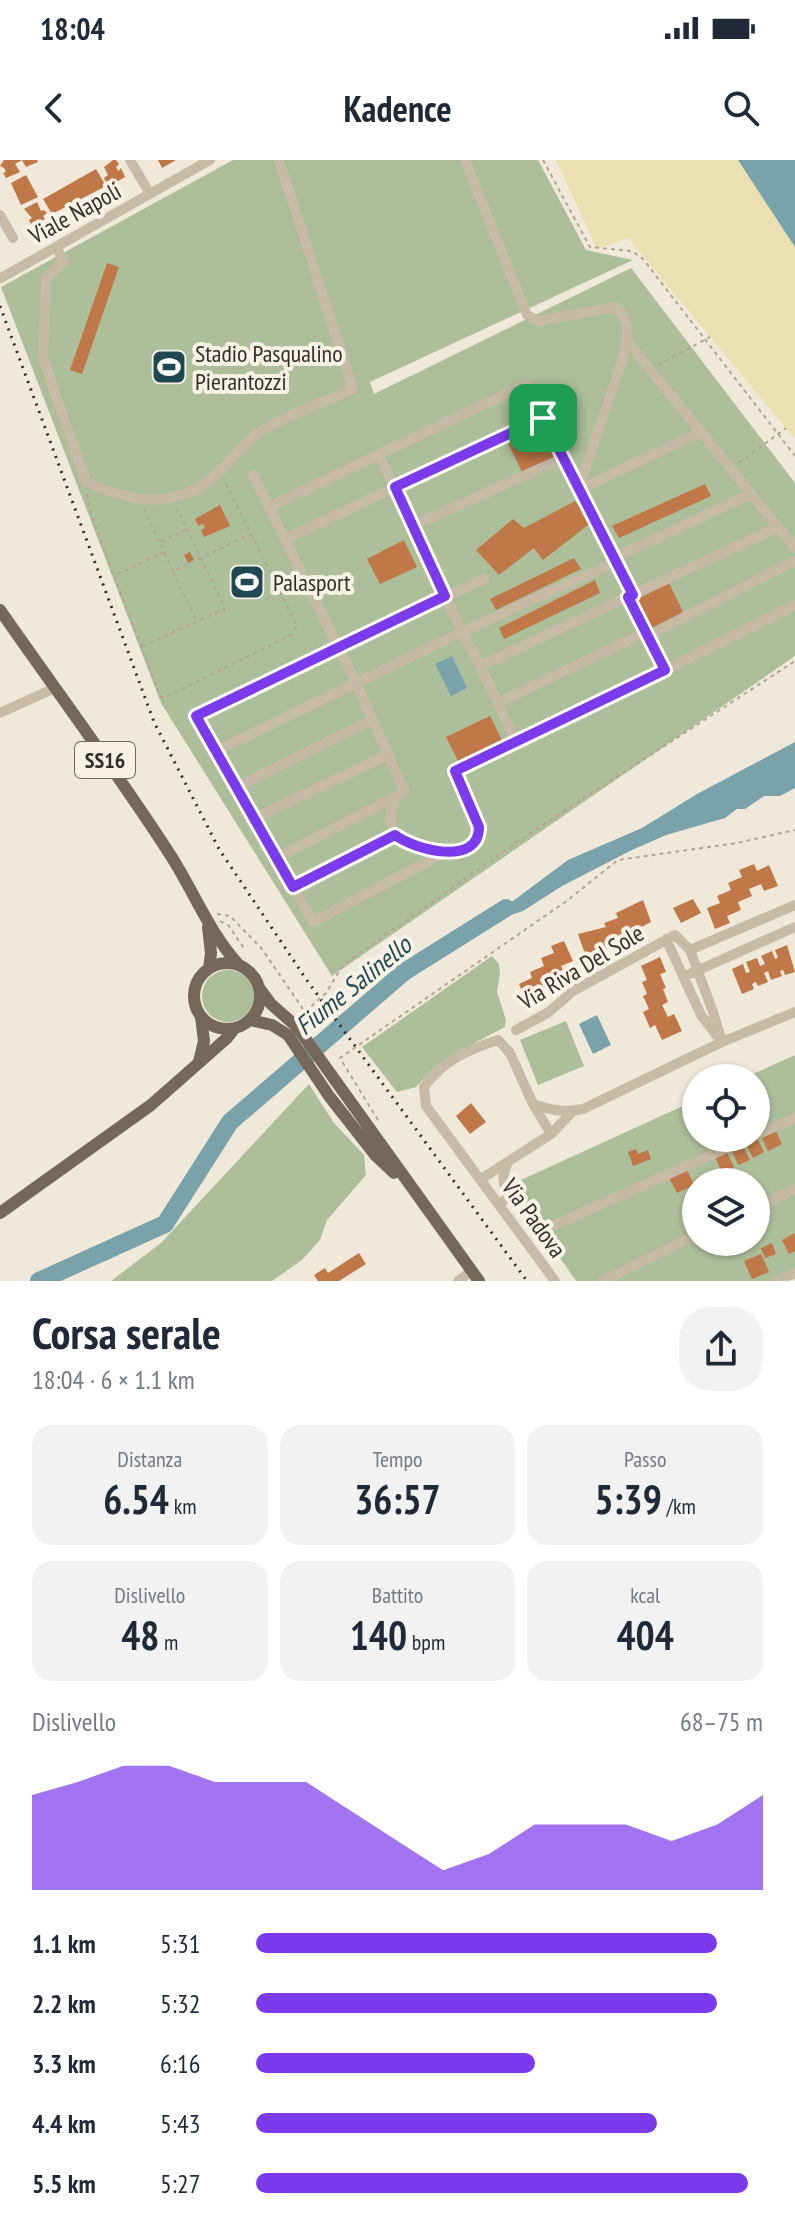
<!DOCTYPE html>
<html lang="it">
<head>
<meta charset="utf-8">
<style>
	body { margin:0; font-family:"PT Sans Narrow",sans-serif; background:#f2f2f3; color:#1f2937; height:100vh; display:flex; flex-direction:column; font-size:30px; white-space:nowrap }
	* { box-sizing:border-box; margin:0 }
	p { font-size:26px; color:#747a83 }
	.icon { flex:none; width:44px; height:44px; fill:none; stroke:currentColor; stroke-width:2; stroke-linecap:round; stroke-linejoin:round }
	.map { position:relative; height:1121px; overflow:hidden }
	.drawer { display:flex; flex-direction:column; background:#fff; flex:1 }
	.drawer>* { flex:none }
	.controls { position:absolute; left:682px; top:904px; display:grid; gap:16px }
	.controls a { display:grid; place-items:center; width:88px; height:88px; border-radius:50%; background:#fff; box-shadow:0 2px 6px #0004; font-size:40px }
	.pin { position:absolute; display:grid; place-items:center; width:68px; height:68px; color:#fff; margin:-34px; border-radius:16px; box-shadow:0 4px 12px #0006 }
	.round { display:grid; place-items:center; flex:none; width:84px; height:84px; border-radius:32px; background:#f2f2f3 }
	.head { display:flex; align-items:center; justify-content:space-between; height:136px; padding:0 32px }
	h1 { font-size:44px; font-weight:700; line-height:60px }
	.stats { display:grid; grid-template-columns:repeat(3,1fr); gap:12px; height:136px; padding:8px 32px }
	.stats div { display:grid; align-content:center; border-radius:20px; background:#f2f2f3; text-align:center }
	.stats b { font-size:40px; font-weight:700 }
	.stats small { font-size:22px; font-weight:400 }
	.stats p { font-size:22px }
	.chart { height:224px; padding:16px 32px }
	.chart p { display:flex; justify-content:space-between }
	.chart svg { width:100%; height:144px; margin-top:8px; fill:#7c3aed; opacity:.7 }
	ul { padding:0 32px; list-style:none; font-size:26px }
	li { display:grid; grid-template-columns:128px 96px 1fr; align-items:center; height:60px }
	li i { height:20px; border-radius:10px; background:#7c3aed }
	.status { display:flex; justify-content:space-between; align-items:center; height:56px; padding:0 40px; background:#fff; direction:ltr }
	.status svg { height:22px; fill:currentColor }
	header { display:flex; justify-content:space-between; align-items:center; height:104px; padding:0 32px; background:#fff; font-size:36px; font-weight:700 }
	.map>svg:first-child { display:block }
	.green { fill:#adbe9b; fill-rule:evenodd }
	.sand { fill:#eae0b2 }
	.water { fill:#7aa2ab }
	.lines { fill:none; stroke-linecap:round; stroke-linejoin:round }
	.river { stroke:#7aa2ab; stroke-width:18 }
	.building { fill:#c07848 }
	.path { stroke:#b3a591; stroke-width:2; stroke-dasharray:4 4; stroke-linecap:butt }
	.minor { stroke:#c7bba7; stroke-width:10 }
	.major { stroke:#756759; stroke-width:12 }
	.rail { stroke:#342d27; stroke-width:3; stroke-dasharray:2 6; stroke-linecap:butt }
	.route-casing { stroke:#fff; stroke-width:16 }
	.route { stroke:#7c3aed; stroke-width:10 }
	.labels { text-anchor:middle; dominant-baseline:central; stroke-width:8; stroke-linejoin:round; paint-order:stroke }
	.shield { fill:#f8f2e6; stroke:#6f6860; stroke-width:2 }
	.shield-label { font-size:22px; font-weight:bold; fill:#342d27 }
	.street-label { font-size:24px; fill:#342d27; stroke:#f8f2e6 }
	.poi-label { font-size:24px; fill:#342d27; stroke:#f8f2e6; text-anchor:start }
	.water-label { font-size:26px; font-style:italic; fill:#1f4853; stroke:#f8f2e6 }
</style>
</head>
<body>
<div class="status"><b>18:04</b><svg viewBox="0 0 49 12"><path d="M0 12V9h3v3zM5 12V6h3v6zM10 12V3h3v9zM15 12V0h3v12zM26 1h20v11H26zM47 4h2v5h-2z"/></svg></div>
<header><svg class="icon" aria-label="back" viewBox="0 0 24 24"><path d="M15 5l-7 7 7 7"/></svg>Kadence<svg class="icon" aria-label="search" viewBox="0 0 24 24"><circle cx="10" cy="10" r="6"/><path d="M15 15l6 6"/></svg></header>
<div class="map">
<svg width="795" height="1121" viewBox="0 0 795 1121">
	<rect width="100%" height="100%" fill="#f0e9da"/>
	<path class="green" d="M233 0H538L586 90 633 100 370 222 374 234 631 108 795 323V496L332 816 161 543 1 127Z
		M492 796 499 804 500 813 497 832 506 860 505 867 450 896 435 907 416 927 397 932 362 887Z
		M202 836a26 26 0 1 1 52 0a26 26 0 1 1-52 0Z
		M566 861 584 906 538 925 520 880Z
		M795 895V1111L774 1121H576L510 1025 696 940V978H756V918H744ZM696 1022H756V1082H696Z
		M309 924 334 963 364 995 366 1015 327 1060 320 1080 302 1100 272 1121H111L161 1083Z"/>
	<path class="sand" d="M556 0H739L795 85V279L628 78 597 89Z"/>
	<path class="water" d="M738 0H795V87Z
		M452 496 467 528 451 536 435 504Z
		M795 582V628L780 636H764L745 649H737L725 658 666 675 632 690 562 726 523 751 487 763 482 758 513 741 568 700 642 668 697 634Z
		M597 855 611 885 593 894 579 864Z"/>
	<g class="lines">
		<path class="river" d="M39 1121 165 1064 230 962 404 812 506 748"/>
	</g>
	<path class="building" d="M4 0H37L38 2 26 7 22 0 15 4 20 12 6 18 3 13 6 12 4 8 0 6Z
		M113 0H116L119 4 116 7 118 11 121 8 125 17 113 24 112 20 106 22 104 18 108 15 104 7Z
		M158 0H176L162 8Z
		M96 9 106 26 52 54 43 39Z
		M26 15 38 37 21 45 11 23Z
		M37 42 41 51 44 50 47 53 43 56 45 59 32 66 29 60 32 58 24 49Z
		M107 103 119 107 82 214 70 210Z
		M543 267 558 296 523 314 508 283Z
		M705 324 711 336 619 378 612 366Z
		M575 341 592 362 543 400 534 388 499 415 476 390 513 359 524 368Z
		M220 345 230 366 204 377 201 370 205 368 203 364 198 366 195 359Z
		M404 380 417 407 380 424 367 399Z
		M190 392 194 400 188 403 184 395Z
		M574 398 581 409 496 450 490 439Z
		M595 420 600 433 504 479 499 468Z
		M669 423 684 454 648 472 633 441Z
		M490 556 503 582 459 603 446 577Z
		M754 704 757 711 769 705 778 726 764 731 761 724 749 729 752 736 738 742 741 750 727 756 730 763 715 769 707 748 720 743 717 736 731 730 728 723 742 717 739 710Z
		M693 739 701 753 681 763 673 748Z
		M643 740 651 762 613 782 614 787 585 794 578 774 606 767 604 763 618 758 616 753Z
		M564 781 573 801 561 806 564 812 550 818 553 825 540 831 543 837 527 844 519 824 532 818 530 812 544 806 541 798 554 793 551 786Z
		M787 785 795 812 785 815 783 810 780 811 782 816 771 820 768 811 764 813 768 822 758 826 756 822 752 824 754 829 742 834 732 809 743 804 746 813 750 812 746 802 757 798 760 806 765 804 761 796 772 791 775 799 778 798 775 790Z
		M660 797 666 812 660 814 666 828 663 829 668 842 662 845 668 857 674 854 682 871 662 880 655 865 650 868 643 852 649 849 643 836 647 834 642 822 647 820 641 806Z
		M471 943 486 962 470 974 456 956Z
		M776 971 782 984 768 991 762 978Z
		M757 978 764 992 753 998 746 984Z
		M742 984 750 1000 738 1005 731 989Z
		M636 989 638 994 648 990 651 999 633 1006 628 992Z
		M727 992 734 1007 722 1013 715 997Z
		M687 1010 694 1025 677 1033 669 1018Z
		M795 1073V1091L789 1094 782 1080Z
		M772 1083 776 1094 765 1098 761 1088Z
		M359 1093 366 1104 339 1121H318L314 1115 325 1108 328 1113Z
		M761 1094 769 1112 752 1119 744 1101Z"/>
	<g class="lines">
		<path class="path" d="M543 0 590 87 632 91 643 99 795 296
			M658 205 710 177
			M739 303 786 268
			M87 334 90 350 113 415
			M144 349 173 411 201 398 177 348
			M161 382 187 369
			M164 392 114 416 160 536 164 538 291 475 297 466 225 322
			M173 412 196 460
			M142 486 225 449 201 398 250 374
			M217 754 230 756 262 789 305 852 326 833 343 805 523 678 795 501
			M220 761 229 766 245 790
			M378 960 340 898 568 740 618 700 737 683 795 670"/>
		<path class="minor" d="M130 0 150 34
			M465 0 527 155 538 161 616 147C633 160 626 183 622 201L578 330 633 435 778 367 627 181
			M0 55 13 78
			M56 87 64 102 46 118 43 198 86 322C133 343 177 351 218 313 231 301 243 283 258 273 287 255 322 243 353 229L279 0
			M1 118 210 0
			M379 295 462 472 616 402
			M253 315 356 523 404 630C390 642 387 659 395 675 415 690 479 707 479 667L455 611 665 510
			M269 347 527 224 578 330 701 272
			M413 366 563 298
			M778 367 795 388
			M285 379 543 258
			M614 398 751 334
			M633 435 628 437 665 510 795 445
			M647 476 795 401
			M498 543 646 472
			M0 553 55 528
			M517 583 480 506 628 437
			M216 591 462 472 480 506
			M237 627 372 560
			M254 658 388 595
			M444 693 313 762 196 556 484 419
			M276 698 395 637
			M293 727 395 675
			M666 779 701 855 717 876
			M690 790 795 745
			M683 817 795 767
			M516 870 549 852 573 831 675 775 690 790 713 852 722 882
			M533 944 551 974
			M756 975 795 958
			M481 1019 551 974 573 951
			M499 1044 510 1036C501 1022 502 1016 508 1002
			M756 1048 795 1029
			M537 1073 749 978
			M458 1121 472 1111
			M555 1121 426 946 424 927C443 901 467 890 498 880L510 893 533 944C550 950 565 953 583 949L722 882 795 852
			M603 1121 696 1075
			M777 1121 795 1113"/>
		<path class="major" d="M0 450C57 532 117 612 171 696 194 732 210 774 239 805
			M208 767 211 793 209 808
			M194 836a33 33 0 1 1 66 0a33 33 0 1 1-66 0Z
			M260 829 271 844 297 867 479 1121
			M250 860 272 865 288 875 329 936 376 996 394 1013
			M199 902 204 881 201 857
			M0 1053 151 945 227 878 234 869"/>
		<path class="rail" d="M0 146 154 562 219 689 306 819 527 1121"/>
	</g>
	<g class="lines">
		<defs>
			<path id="route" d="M543 258 633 435 628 437 665 510 455 611 479 667C479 707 415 690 395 675L293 727 196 556 445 436 395 327Z"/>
		</defs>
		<use href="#route" class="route-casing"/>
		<use href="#route" class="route"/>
	</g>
	<defs>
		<symbol id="stadium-square" viewBox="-11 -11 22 22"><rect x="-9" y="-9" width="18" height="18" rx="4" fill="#1f4853" stroke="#f8f2e6"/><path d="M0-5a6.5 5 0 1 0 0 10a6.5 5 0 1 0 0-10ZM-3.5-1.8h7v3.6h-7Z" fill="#fff"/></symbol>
	</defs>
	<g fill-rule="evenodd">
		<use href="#stadium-square" x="149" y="187" width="40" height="40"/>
		<use href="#stadium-square" x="227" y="402" width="40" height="40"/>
	</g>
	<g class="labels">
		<rect class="shield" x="75" y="582" width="60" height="36" rx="6"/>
		<g class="shield-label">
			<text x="105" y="600">SS16</text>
		</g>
		<g class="street-label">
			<text transform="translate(75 53) rotate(-29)">Viale Napoli</text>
			<text transform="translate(581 807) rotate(-31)">Via Riva Del Sole</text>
			<text transform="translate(534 1058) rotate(54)">Via Padova</text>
		</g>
		<g class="poi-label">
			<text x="195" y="193">Stadio Pasqualino<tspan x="195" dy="28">Pierantozzi</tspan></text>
			<text x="273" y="422">Palasport</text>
		</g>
		<g class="water-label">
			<text transform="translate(353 825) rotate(-39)">Fiume Salinello</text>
		</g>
	</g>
</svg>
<div class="controls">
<a><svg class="icon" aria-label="locate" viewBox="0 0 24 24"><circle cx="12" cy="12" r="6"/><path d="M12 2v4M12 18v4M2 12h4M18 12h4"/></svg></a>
<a><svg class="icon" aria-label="layers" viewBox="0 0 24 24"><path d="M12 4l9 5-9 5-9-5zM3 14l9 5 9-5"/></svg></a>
</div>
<div class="pin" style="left:543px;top:258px;background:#1e9e55"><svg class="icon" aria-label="arrive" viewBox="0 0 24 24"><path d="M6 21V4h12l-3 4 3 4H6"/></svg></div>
</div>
<section class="drawer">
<div class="head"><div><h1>Corsa serale</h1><p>18:04 · 6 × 1.1 km</p></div><a class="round"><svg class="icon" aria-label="share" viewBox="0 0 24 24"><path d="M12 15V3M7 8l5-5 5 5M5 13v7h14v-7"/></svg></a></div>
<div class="stats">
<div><p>Distanza</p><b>6.54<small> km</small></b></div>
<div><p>Tempo</p><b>36:57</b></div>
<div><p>Passo</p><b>5:39<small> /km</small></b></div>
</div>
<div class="stats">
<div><p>Dislivello</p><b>48<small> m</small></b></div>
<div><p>Battito</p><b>140<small> bpm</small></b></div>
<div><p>kcal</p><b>404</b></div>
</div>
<div class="chart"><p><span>Dislivello</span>68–75 m</p>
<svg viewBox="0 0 160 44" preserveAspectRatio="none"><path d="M0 44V15L10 11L20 6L30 6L40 11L50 11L60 11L70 20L80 29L90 38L100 33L110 24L120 24L130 24L140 29L150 24L160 15V44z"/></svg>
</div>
<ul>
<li><b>1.1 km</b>5:31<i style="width:91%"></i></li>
<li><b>2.2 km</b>5:32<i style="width:91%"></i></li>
<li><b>3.3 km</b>6:16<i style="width:55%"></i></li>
<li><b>4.4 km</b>5:43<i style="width:79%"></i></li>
<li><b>5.5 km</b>5:27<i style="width:97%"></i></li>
</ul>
</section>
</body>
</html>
